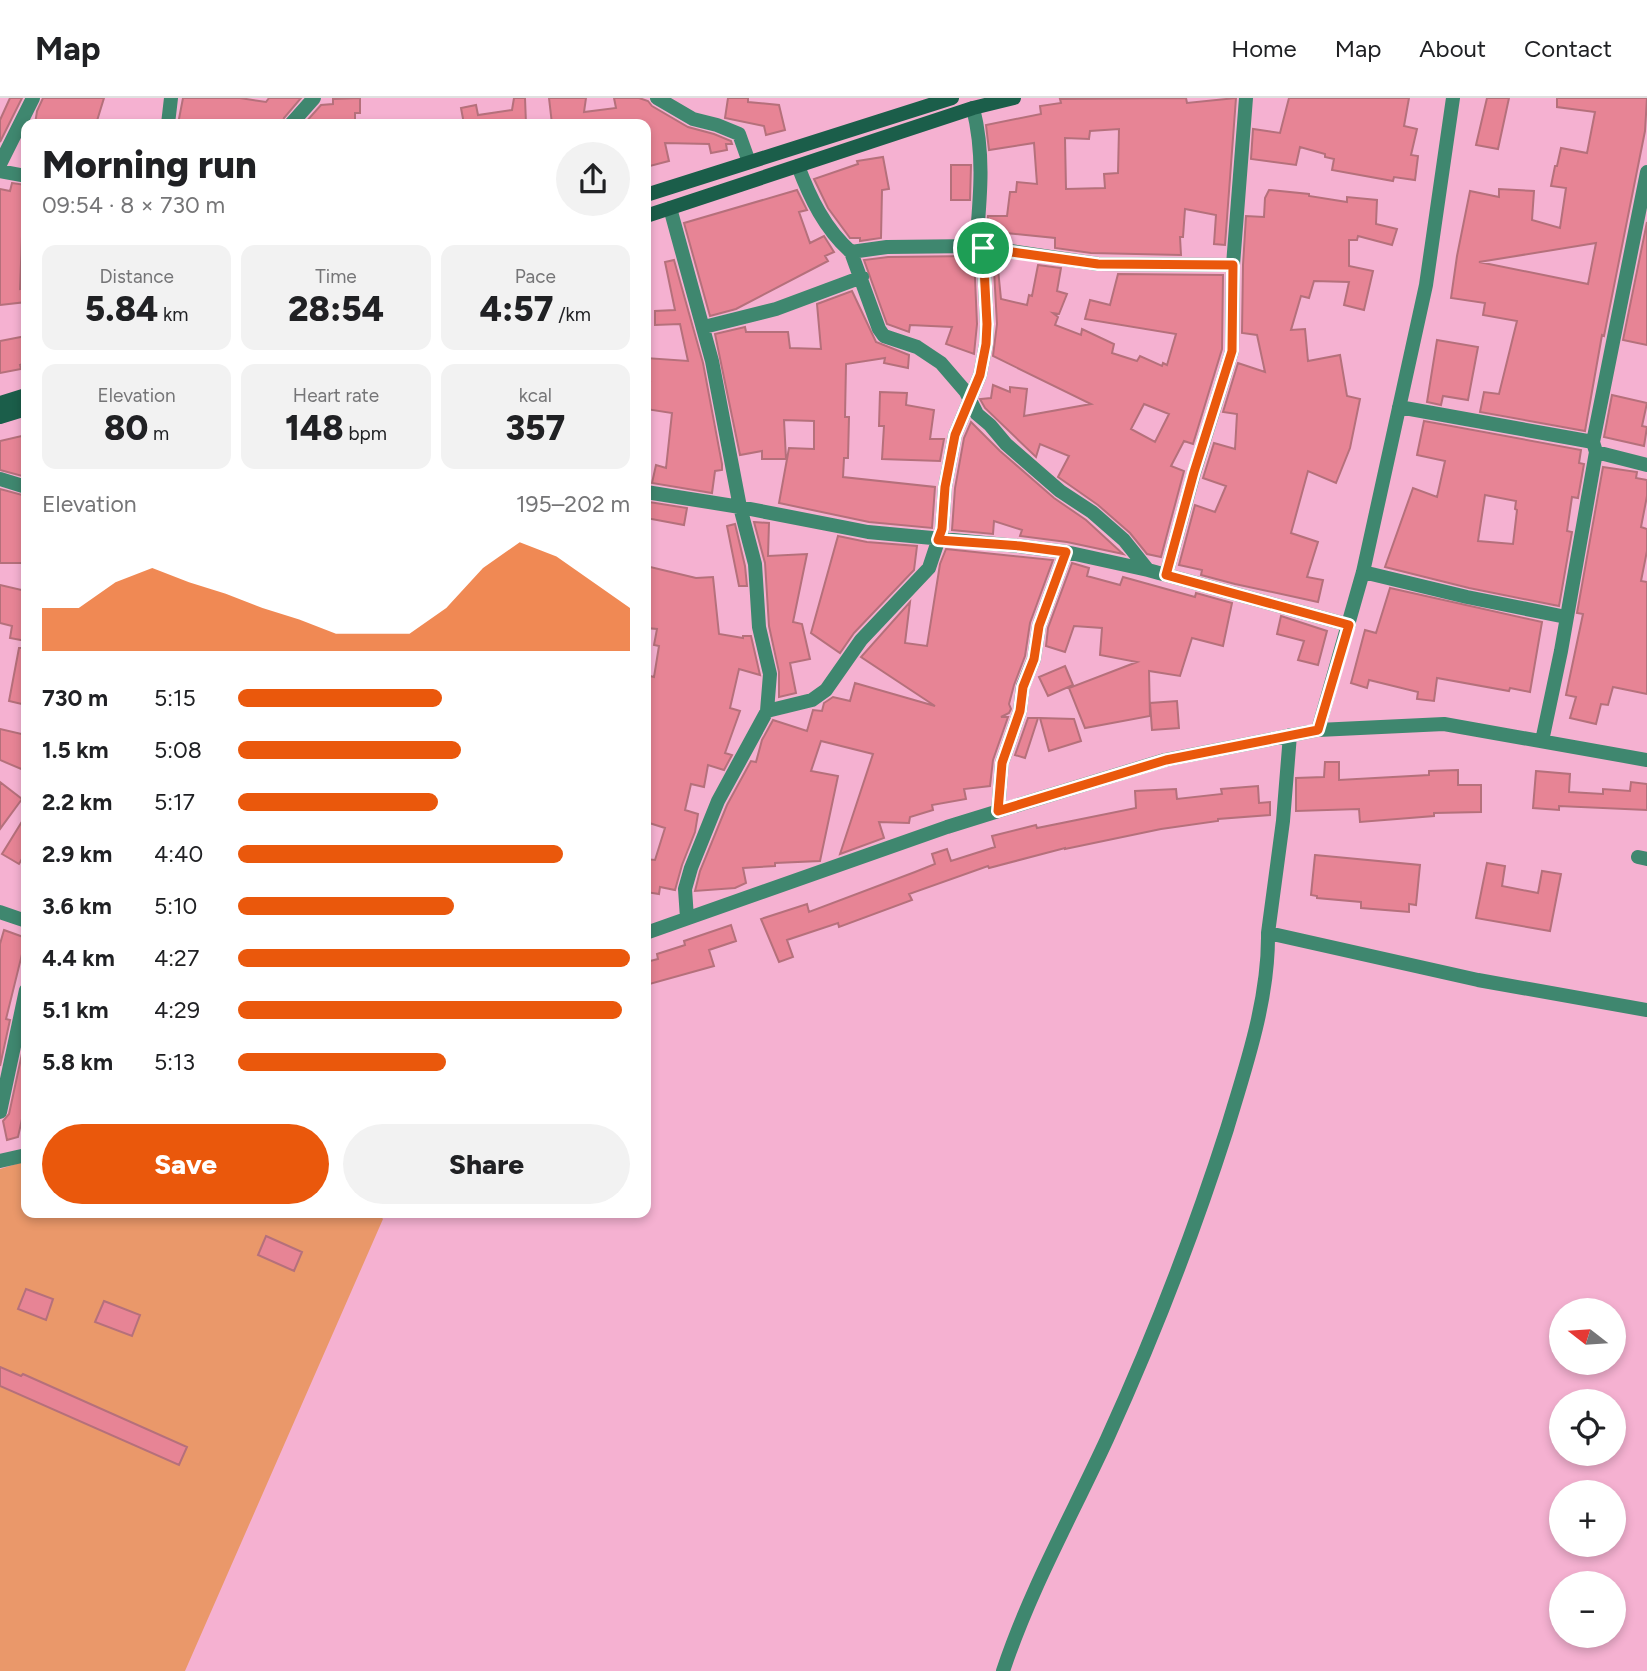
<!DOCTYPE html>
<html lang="en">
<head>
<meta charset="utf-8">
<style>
	body { margin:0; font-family:Figtree,sans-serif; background:#f2f2f2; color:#202124; height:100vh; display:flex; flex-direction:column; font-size:26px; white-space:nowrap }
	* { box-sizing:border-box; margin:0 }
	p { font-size:23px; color:#757577 }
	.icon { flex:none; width:38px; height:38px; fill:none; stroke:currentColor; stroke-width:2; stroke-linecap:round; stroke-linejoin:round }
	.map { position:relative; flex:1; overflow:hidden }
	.details { position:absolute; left:21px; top:21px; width:630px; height:1099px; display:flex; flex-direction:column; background:#fff; border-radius:14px; box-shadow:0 4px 10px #0003 }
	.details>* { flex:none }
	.needle { width:46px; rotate:287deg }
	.tools { position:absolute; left:1549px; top:1200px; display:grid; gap:14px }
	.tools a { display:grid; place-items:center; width:77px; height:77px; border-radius:50%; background:#fff; box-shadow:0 4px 10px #0003; font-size:35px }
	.pin { position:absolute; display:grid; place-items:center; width:60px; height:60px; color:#fff; margin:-30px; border:4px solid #fff; border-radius:50%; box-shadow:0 2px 7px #0007 }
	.round { display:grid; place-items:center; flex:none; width:74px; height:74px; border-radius:37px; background:#f2f2f2 }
	.summary { display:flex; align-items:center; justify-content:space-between; height:119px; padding:0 21px }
	h1 { font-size:38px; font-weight:800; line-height:52px }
	.figures { display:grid; grid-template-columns:repeat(3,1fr); gap:10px; height:119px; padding:7px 21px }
	.figures div { display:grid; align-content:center; border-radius:14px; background:#f2f2f2; text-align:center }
	.figures b { font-size:35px; font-weight:800 }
	.figures small { font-size:19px; font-weight:400 }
	.figures p { font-size:19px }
	.chart { height:196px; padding:14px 21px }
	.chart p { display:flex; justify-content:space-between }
	.chart svg { width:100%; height:126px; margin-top:7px; fill:#ea580c; opacity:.7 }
	.primary-button { display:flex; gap:14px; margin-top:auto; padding:14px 21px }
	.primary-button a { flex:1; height:80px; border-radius:42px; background:#ea580c; color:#fff; font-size:28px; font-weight:800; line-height:80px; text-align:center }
	.primary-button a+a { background:#f2f2f2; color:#202124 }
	ul { padding:0 21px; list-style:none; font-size:23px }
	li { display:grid; grid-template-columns:112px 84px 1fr; align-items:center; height:52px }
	li i { height:18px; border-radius:9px; background:#ea580c }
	header { display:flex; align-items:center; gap:42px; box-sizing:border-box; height:98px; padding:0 35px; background:#fff; border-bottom:2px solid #e0e0e0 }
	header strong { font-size:33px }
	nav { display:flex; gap:38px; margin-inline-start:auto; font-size:24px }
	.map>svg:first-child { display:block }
	.green { fill:#ea986a }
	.building { fill:#e78495; stroke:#b5707b; stroke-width:2; fill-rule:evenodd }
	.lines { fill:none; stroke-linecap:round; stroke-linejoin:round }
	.street { stroke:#3f876f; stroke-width:14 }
	.secondary { stroke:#1b5e4a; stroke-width:14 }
	.route-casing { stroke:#fff; stroke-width:14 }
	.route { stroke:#ea580c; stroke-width:9 }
</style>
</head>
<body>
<header>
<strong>Map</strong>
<nav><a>Home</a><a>Map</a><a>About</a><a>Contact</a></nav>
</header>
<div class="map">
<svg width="1647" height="1573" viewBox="0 0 1647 1573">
	<rect width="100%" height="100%" fill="#f5b1d1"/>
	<path class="green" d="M26 1063V1115H378L383 1121 185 1573H0V1071Z"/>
	<path class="building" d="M10 0H22L0 44V22Z
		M43 0H104L96 26H35L37 13Z
		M183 0H240L266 4 269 0H301L284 20 282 26H178Z
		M360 0V15H355V26H342V23L304 26 321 7 333 6V1Z
		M514 0H525L526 26H464L461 10 476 7 478 17 512 12Z
		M549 0H586L584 14 616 10 614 0H639L648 3 652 8 688 29 714 36 731 43 732 46H726L727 52 711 55 709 46 665 45 669 63 646 69V26H552Z
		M728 0H748V4L779 7 785 32 766 37 764 28 725 20Z
		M1186 0 1187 5 1236 0 1225 147 1214 146 1216 117 1185 111 1183 139H1180L1181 157 1091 155 1055 150V140L987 133 988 118H1007L1010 94H1016L1017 84 1037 86 1034 45 989 52 986 27 1041 16 1040 8 1061 5 1060 1ZM1119 31 1118 75 1104 76 1105 90 1066 91 1065 40 1089 41 1090 33Z
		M1289 0H1409L1404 28 1417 31 1411 57 1418 58 1415 82 1394 79 1393 83 1332 72 1334 61 1325 59V56L1300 49 1296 67 1251 61 1253 31 1280 35Z
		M1487 0H1509L1498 51 1476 47Z
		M1557 0H1647L1645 33 1604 238 1602 237 1585 333 1480 314 1484 294 1499 296 1517 223 1483 217 1485 205 1451 200 1457 158 1470 93 1499 99V91L1534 93 1532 122 1560 130 1566 90 1551 88 1555 68H1557L1561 50 1587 55 1595 14 1557 9ZM1596 145 1588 186 1479 164Z
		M883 59 889 91 882 92 881 140 860 143V140H850L828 110 814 81 858 66 857 63Z
		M951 67H971L970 102H951Z
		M12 85 26 87V113H23L20 191 26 190V204L0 207V91L10 93Z
		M797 92 807 112 799 114 810 145 824 138 834 154 825 158 828 163 736 211 710 218 684 125Z
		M1269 92 1309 96V98L1347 104V99L1377 102 1376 126 1397 131 1392 147 1358 138 1357 142H1349V168L1373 173 1364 212 1344 207 1349 184 1314 183 1309 200 1301 198 1291 232 1305 231 1308 263 1340 257 1347 298 1360 301 1350 350 1336 385 1308 373 1291 435 1318 444 1307 479 1323 482 1318 504 1235 486 1201 477 1202 472 1179 467 1195 407 1215 414 1226 388 1203 380 1214 345 1235 351 1237 316 1223 314 1238 265 1265 274 1257 237 1242 235 1243 167 1246 118 1264 119 1265 100Z
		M1647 124V247L1623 242Z
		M974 158 977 226 974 256 946 246 952 229 910 227 909 234 887 226 864 162 888 159Z
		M674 162 703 265 722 366V372L715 373 712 395 652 385 656 367 666 370 672 315 646 311 650 284H646V260L688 263 680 226 655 227V213L675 212 665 164Z
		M1038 167 1061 170 1057 193 1067 196 1059 216 1053 215 1058 219 1055 227 1081 237 1082 231 1114 246 1112 255 1137 263 1140 258 1162 268 1163 265 1167 267 1176 236 1085 221 1090 202 1110 207 1118 176 1223 177 1222 251 1193 346 1184 343 1171 368 1184 373 1161 459 1147 456 1130 435 1098 407 1058 379 1069 358 1040 346 1036 359 985 310 980 301 991 300 993 287 1010 294V289L1027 291 1024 318 1091 306 993 258 997 226 994 172 998 171 1001 201 1027 207 1029 197 1032 198ZM1144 306 1169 316 1155 344 1131 331Z
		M852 193 876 244 909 257 908 270 884 265 885 260 846 266 845 319H849L848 360H844L843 379 935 389 932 430 869 424 779 405 789 350 814 351V323L784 322 786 361H762V353L740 357 715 236 745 229 746 234H788L790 250 821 251 817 206Z
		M26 238V265L20 267 21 271 0 275V243Z
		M1437 242 1478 249 1468 302 1443 298 1441 307 1427 304Z
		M880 294 907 295 906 307 934 312 930 341H944L940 363 882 361 884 328H879Z
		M1612 297 1647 305 1642 328 1647 329 1644 348 1604 339Z
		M1424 323 1581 352 1579 365 1584 366 1578 400 1572 399 1567 433 1572 434 1559 508 1469 490 1385 469 1413 390 1437 399 1445 363 1417 357ZM1485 397 1516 403 1515 411 1517 412 1513 446 1478 443Z
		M971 324 1000 353 1054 400 1086 422 1123 456 1067 444 1020 438 1022 432 994 423 993 436 952 432 955 390 964 340Z
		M26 337V379L0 372V343Z
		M1603 369 1637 374 1636 380 1647 382V398L1641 429 1647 431V453L1641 483 1647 484V596L1613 589 1608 607 1601 606 1596 626 1570 620 1576 599 1566 597 1583 516 1577 515Z
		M0 391 26 398V465H0Z
		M649 404 687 410 684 427 646 420Z
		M754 424 769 425 768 458 807 456 793 524 802 526 810 561 790 565 796 595 779 599V574L769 528 765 465Z
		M735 426 745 468 747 488H739L727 428Z
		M838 438 867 444 917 448 914 472 854 535 840 555 811 535Z
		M946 451 1053 462 1030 525 1025 558 1014 587 1009 606 1011 611 1009 615 1001 619H1008L993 662 990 688 964 691 966 701 932 707 933 712 910 719 909 725 879 724 884 740 840 756 873 656 821 643 811 673 838 678 820 763 775 765V768L743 770 746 785 735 790 695 793 700 773 727 707 751 663 756 664 762 642 773 622 807 633 813 612 822 613 824 605 833 599 850 603 855 585 935 608 861 559 910 504 905 545 927 548 940 466Z
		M1072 465 1089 470 1087 478 1120 487 1123 479 1195 499 1196 495 1232 505 1223 548 1192 540 1180 578 1149 573 1150 618 1085 630 1069 590 1137 564 1100 557 1102 530 1074 528 1065 554 1046 548 1048 530Z
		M646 468 696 480 713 479 719 536 743 540V538H751L760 577 739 571 730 610 740 613 725 655 732 657 724 672 708 667 704 689 691 686 685 712 698 716 695 734 682 767 675 792 660 789 659 796 646 794V761L655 762 665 730 646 724V577L654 579 659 548 654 547 657 531 646 530Z
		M0 487 26 493V543L10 540 12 528 0 525Z
		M1390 490 1542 524 1530 594 1510 590 1509 593 1437 580 1434 603 1417 601 1418 594 1369 582 1367 590 1351 585 1365 532 1376 535Z
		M1281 518 1327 533 1318 567 1298 562 1304 543 1277 536Z
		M19 550H26V607L9 603Z
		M1065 568 1073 587 1048 598 1039 579Z
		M1177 603 1179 630 1152 632 1150 605Z
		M1028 620H1038L1025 660 1015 657Z
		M1040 620 1074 621 1081 643 1049 653Z
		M0 631 26 637V673L0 662Z
		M1325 664H1339V682L1429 677V673L1458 672V687H1481V714L1434 715V718L1360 724 1359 711 1296 713V680L1324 679Z
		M1536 673 1570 676 1569 694 1603 696V691L1630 693 1631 684 1647 686V712L1559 708V712L1533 710Z
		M0 684 22 701 0 731Z
		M1258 688 1259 705 1270 704V717L1218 721V723L1161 731 1065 751V750L989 770 988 768 909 796 912 802 839 829 838 825 787 842 793 859 779 864 761 821 807 806 809 814 915 774 935 766 932 756 947 751 951 763 995 749 992 738 1036 727 1037 730 1136 710 1135 693 1176 691 1177 701 1222 696 1221 691Z
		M26 717V754L19 766 2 756Z
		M1315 757 1420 767 1416 807 1409 806V814L1361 810V804L1317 800V798L1311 797Z
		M1487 765 1505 768 1502 788 1538 795 1542 773 1561 776 1550 833 1476 820Z
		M731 827 736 843 709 852 714 868 646 887V864L658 861 657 856 685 847 684 843Z
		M4 832 26 840 6 921 10 922 0 968V846Z
		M26 937V1003L18 1039 7 1042 3 1023 9 1016Z
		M266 1138 302 1154 294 1173 258 1157Z
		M26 1191 53 1201 46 1222 18 1211Z
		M104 1203 140 1217 132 1238 95 1224Z
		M0 1269 21 1278 23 1276 187 1349 179 1367 0 1288Z"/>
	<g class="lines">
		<path class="street" d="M657 0 693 21 717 27 739 36 749 64
			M973 10C985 57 980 101 976 148
			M168 26 171 0
			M291 26 314 0
			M0 66 33 0
			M798 68C810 100 825 131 851 154L879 231 884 238 917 249 941 265 966 294 977 316 990 327 1006 346 1060 393 1092 414 1124 442 1148 472
			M0 73 26 78
			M670 110 712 263 740 409 755 466 759 529 770 576 767 613
			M851 154 887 149 976 148 1098 166 1233 167
			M704 229 776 211 862 179
			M1399 309 1593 344
			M1596 354 1647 367
			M0 381 26 389
			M646 394 740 409 868 434 1019 448 1066 454 1148 472 1349 527
			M1363 474 1467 499 1566 519
			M1166 477 1194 375 1232 253 1233 167 1246 0
			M1318 632 1363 474 1426 187 1453 0
			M1290 637 1283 723 1268 835 1478 882 1647 912
			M1542 643 1561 553 1596 354 1593 344 1647 74
			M998 713 1002 665 1020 613 1023 588 1034 561 1039 528 1066 454
			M1638 759 1647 761
			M0 814 26 823
			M687 820 685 791 691 770 718 703 767 613 812 602 826 592 861 542 929 470 942 431 945 389 955 337 980 277 986 246 987 226 983 150
			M646 835 947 729 1044 699 1165 662 1318 632 1444 626 1647 662
			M0 1014 26 892
			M0 1063 26 1057
			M1003 1573C1030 1492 1071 1419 1107 1341 1153 1240 1193 1137 1227 1031 1246 968 1269 901 1268 835"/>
		<path class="secondary" d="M646 97 952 0
			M646 118 973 10 1014 0
			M0 305 26 297
			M0 319 26 311"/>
	</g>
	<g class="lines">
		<defs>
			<path id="route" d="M983 150 1098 166 1233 167 1232 253 1194 374 1166 477 1349 527 1318 632 1166 662 998 713 1002 665 1020 613 1023 589 1034 561 1039 528 1066 454 1020 448 938 442 942 431 945 389 955 337 980 277 986 246 987 226Z"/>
		</defs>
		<use href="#route" class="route-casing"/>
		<use href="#route" class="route"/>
	</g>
</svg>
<div class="tools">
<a><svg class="needle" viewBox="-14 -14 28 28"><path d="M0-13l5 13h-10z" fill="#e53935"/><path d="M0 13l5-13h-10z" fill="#757577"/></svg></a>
<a><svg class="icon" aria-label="locate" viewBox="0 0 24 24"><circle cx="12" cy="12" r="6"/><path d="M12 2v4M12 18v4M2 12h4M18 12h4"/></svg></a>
<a>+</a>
<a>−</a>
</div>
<div class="pin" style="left:983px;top:150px;background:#1e9e55"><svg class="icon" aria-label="arrive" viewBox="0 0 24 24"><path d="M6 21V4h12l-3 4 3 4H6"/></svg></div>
<section class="details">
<div class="summary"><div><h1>Morning run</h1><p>09:54 · 8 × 730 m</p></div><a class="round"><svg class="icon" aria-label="share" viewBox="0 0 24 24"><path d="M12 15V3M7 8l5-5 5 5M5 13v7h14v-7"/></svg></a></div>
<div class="figures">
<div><p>Distance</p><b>5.84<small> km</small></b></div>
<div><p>Time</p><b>28:54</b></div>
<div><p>Pace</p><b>4:57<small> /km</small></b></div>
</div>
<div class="figures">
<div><p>Elevation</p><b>80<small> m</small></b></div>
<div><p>Heart rate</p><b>148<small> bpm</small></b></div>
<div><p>kcal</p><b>357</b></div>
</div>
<div class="chart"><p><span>Elevation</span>195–202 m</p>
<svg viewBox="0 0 160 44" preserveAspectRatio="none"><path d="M0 44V29L10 29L20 20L30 15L40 20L50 24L60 29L70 33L80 38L90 38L100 38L110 29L120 15L130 6L140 11L150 20L160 29V44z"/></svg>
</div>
<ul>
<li><b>730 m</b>5:15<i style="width:52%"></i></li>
<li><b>1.5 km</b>5:08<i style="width:57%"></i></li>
<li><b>2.2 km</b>5:17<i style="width:51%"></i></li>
<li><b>2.9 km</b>4:40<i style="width:83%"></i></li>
<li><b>3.6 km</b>5:10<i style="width:55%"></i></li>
<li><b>4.4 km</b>4:27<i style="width:100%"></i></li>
<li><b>5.1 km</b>4:29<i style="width:98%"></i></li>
<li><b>5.8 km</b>5:13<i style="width:53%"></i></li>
</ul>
<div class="primary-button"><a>Save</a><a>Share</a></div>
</section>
</div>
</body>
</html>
